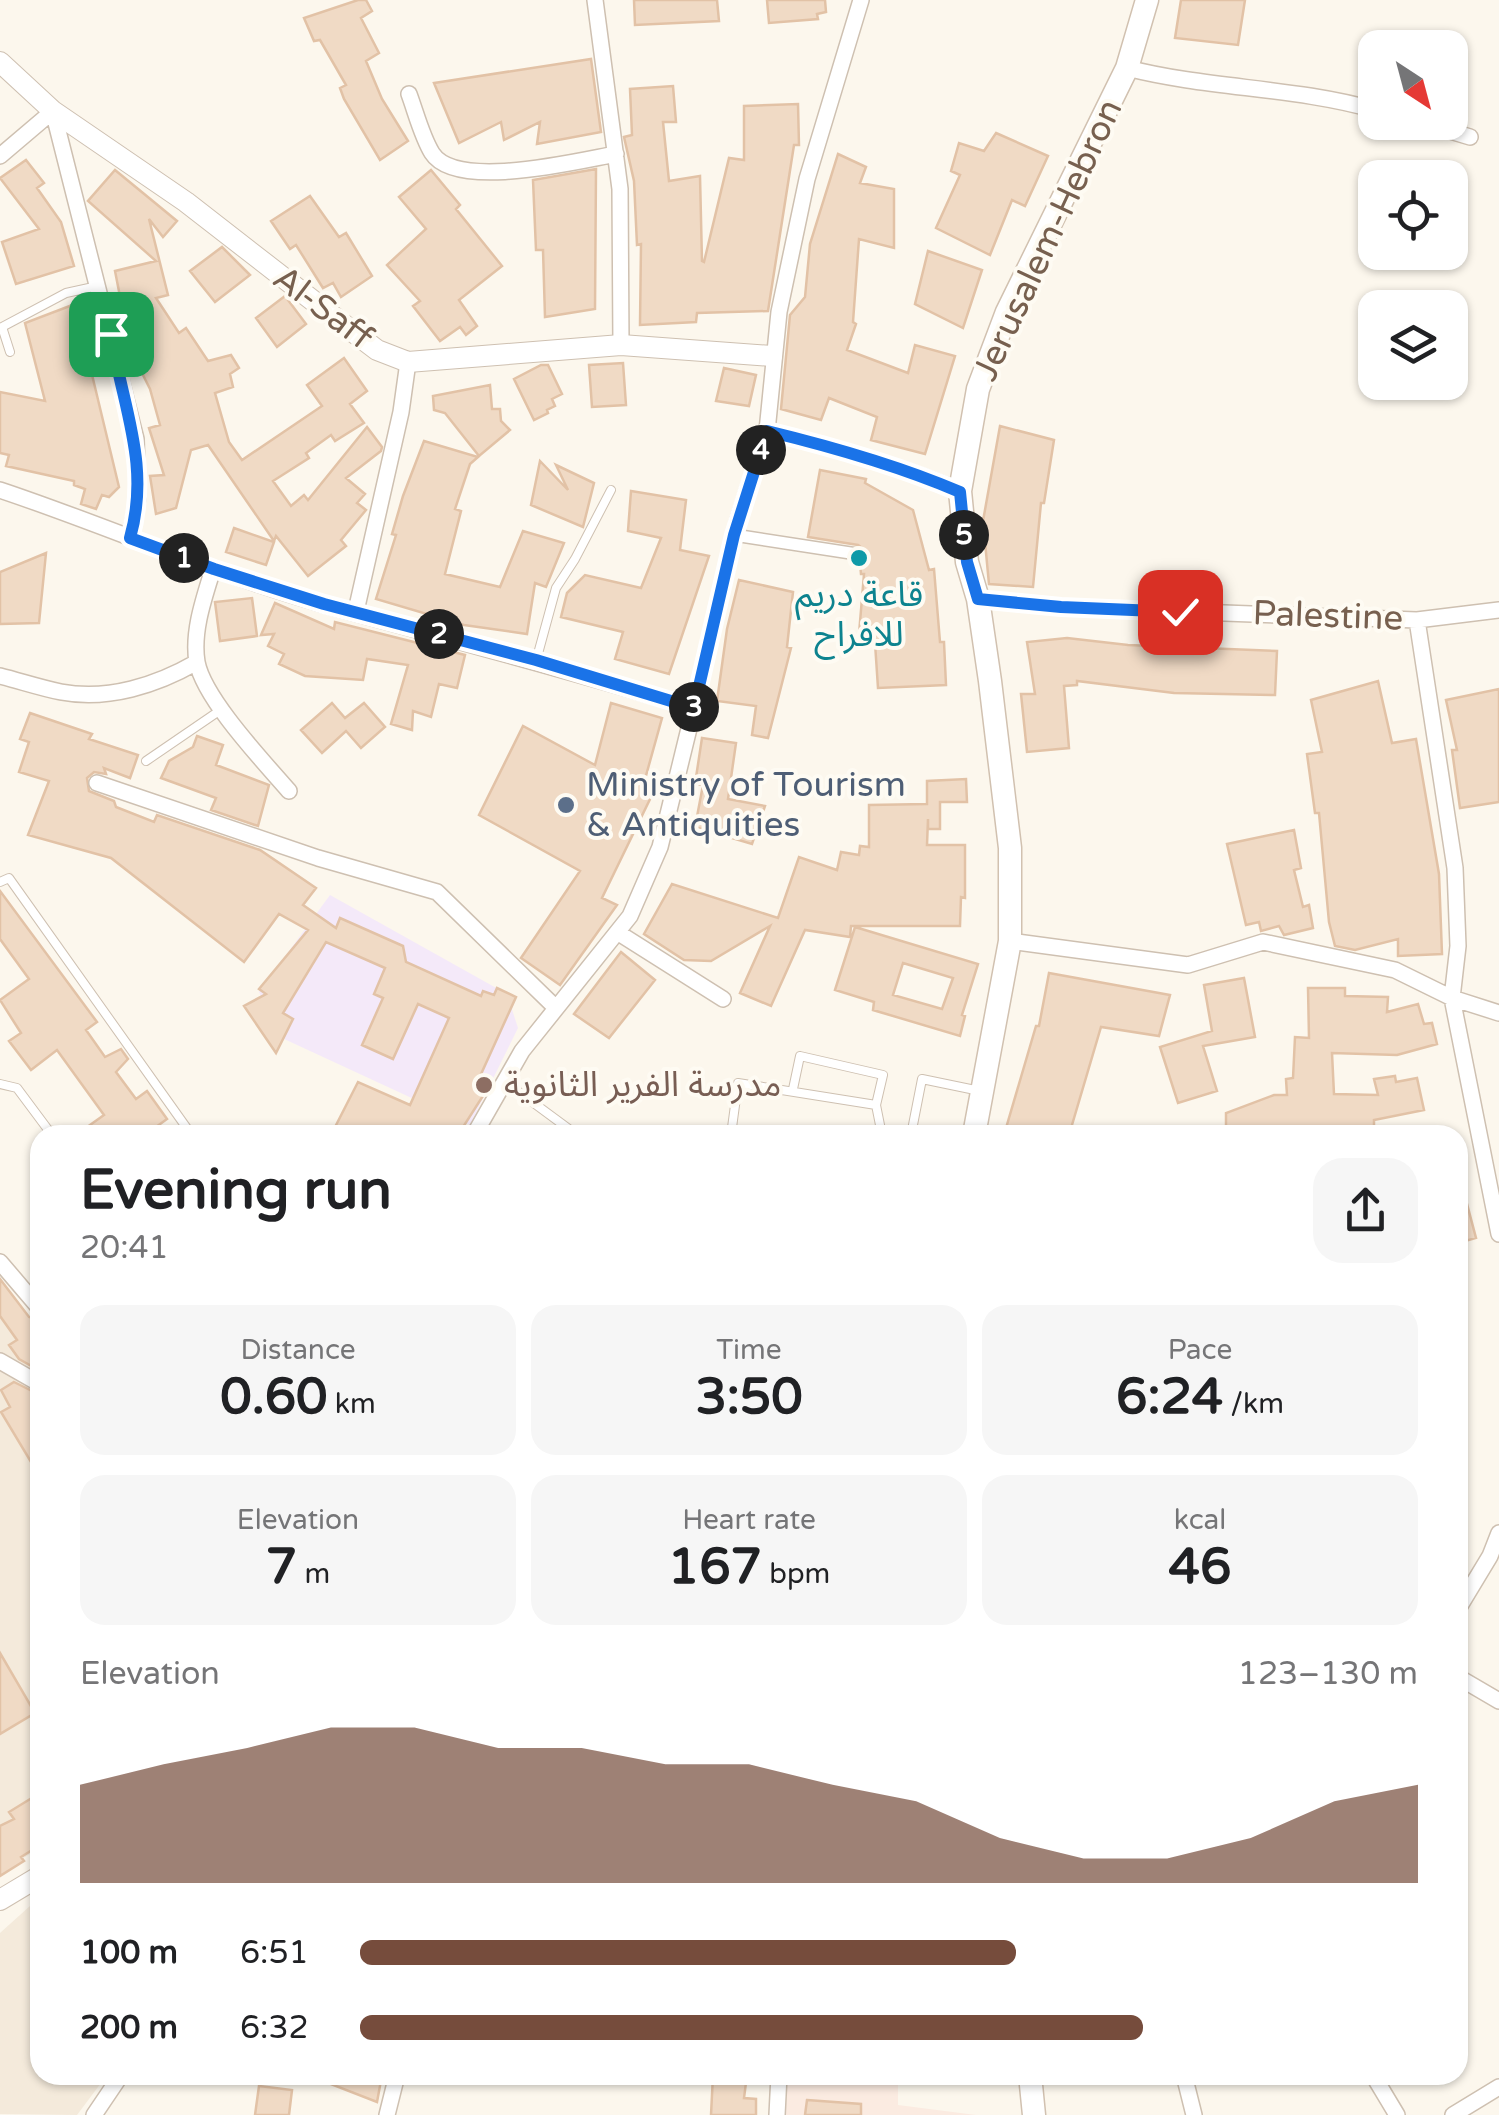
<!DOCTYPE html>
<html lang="en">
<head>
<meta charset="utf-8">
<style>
	body { margin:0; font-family:"Varela Round","Noto Sans Arabic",sans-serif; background:#f6f6f6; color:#202124; height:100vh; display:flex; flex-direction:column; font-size:38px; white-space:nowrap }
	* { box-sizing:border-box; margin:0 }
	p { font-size:32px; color:#757577 }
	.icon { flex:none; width:55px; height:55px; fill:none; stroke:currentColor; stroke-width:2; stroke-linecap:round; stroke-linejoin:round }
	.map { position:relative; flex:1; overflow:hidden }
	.panel { position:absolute; left:30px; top:1125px; width:1438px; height:960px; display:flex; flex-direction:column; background:#fff; border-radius:30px; box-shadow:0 2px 8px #0004 }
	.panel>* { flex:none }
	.needle { width:65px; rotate:144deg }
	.buttons { position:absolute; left:1358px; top:30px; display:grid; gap:20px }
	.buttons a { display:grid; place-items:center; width:110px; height:110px; border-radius:20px; background:#fff; box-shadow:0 2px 8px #0004; font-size:50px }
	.pin { position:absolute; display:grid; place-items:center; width:85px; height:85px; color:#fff; margin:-42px; border-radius:20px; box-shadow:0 5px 15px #0006 }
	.km { position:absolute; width:50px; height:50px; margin:-25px; border-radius:50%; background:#222; color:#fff; font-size:28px; line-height:50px; text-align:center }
	.round { display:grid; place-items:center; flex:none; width:105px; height:105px; border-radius:30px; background:#f6f6f6 }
	.overview { display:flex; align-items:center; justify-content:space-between; height:170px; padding:0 50px }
	h1 { font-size:55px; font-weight:700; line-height:75px }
	.stats { display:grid; grid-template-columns:repeat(3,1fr); gap:15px; height:170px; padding:10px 50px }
	.stats div { display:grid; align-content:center; border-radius:25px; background:#f6f6f6; text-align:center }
	.stats b { font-size:50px; font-weight:700 }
	.stats small { font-size:28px; font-weight:400 }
	.stats p { font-size:28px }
	.chart { height:280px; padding:20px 50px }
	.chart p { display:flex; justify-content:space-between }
	.chart svg { width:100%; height:180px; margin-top:10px; fill:#764c3c; opacity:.7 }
	ul { padding:0 50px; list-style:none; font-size:32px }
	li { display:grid; grid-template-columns:160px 120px 1fr; align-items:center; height:75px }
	li i { height:25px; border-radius:12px; background:#764c3c }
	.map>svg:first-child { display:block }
	.residential { fill:#f4eadb }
	.commercial { fill:#fbebe1 }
	.education { fill:#f4e9f9 }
	.building { fill:#f0dac5; stroke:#e2c2a6; stroke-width:2.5; fill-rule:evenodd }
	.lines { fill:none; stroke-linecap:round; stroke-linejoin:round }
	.service-casing { stroke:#cec0b1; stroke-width:10 }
	.pedestrian-casing { stroke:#cec0b1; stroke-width:14 }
	.minor-casing { stroke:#cec0b1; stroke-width:18 }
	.tertiary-casing { stroke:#cec0b1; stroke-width:22 }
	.secondary-casing { stroke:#d1c1b0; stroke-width:25 }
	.service { stroke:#fff; stroke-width:8 }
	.pedestrian { stroke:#fff; stroke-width:11 }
	.minor { stroke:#fff; stroke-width:15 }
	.tertiary { stroke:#fff; stroke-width:20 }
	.secondary { stroke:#fff; stroke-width:22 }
	.route-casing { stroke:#fff; stroke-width:20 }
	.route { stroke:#1a73e8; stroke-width:12 }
	.culture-dot { fill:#0f9aa8; stroke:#fefbf3; stroke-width:4 }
	.service-dot { fill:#5c6f8a; stroke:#fefbf3; stroke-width:4 }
	.education-dot { fill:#8d6e63; stroke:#fefbf3; stroke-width:4 }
	.labels { text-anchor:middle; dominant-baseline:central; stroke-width:8; stroke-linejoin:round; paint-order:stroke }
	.street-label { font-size:35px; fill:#77604f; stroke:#fefbf3 }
	.culture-label { font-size:35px; fill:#0d838f; stroke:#fefbf3 }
	.service-label { font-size:35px; fill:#4e5e75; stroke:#fefbf3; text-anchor:start }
	.education-label { font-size:35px; fill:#785e54; stroke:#fefbf3; text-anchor:start }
</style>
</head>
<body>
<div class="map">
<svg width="1499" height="2115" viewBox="0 0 1499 2115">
	<rect width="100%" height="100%" fill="#fcf7ed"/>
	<path class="residential" d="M0 1294 40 1347V1848L0 1872Z
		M40 1897V2075H107L77 2115 0 2114V1933Z"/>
	<path class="commercial" d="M779 2075H898V2105L976 2115H777Z"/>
	<path class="education" d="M330 895 507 994 518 1028 470 1125 282 1038 259 992Z"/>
	<path class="building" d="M358 0H366L372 11 361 18 379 53 366 61 382 99 408 141 380 160 344 99 340 88 346 85 320 40 314 41 304 18Z
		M634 0H717L719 21 635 25Z
		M767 0H825L826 12 817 14 818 19 769 23Z
		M1181 0H1245L1238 45 1175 38Z
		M591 59 601 132 537 144 540 122 504 140 501 122 459 143 434 83Z
		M673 86 676 122H663L669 181 700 176 702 261 704 262 729 158 744 160V106L798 104 799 145H794L768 311 697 313 696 322 640 325 641 244 637 245 634 181 624 137 632 135 630 89Z
		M996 133 1048 156 1025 206 1012 200 990 255 936 228 960 175 951 171 959 143 984 151Z
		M838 154 866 167 860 183 894 189V248L859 239 853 322 856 324 847 350 908 373 915 345 955 356 925 454 871 440 877 417 829 398 821 420 781 409 790 315 805 297 810 244Z
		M26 160 44 183 37 188 61 222 74 266 16 284 2 242 39 229 0 178Z
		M596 169 595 309 545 317 543 250H536L533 180Z
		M115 170 177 221 163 237 149 219 168 295 156 298 179 333 186 328 208 361 231 355 239 368 230 374 233 387 215 393 229 442 242 460 322 406 307 385 344 358 367 391 350 404 364 423 335 441 331 435 306 453 309 458 273 481 291 506 304 495 308 500 367 427 382 447 381 451 346 478 365 494 357 503 366 510 341 540 346 546 308 576 276 536 274 541 208 445 191 450 176 508 156 514 150 476 164 475 149 428 160 425 150 389 137 363 148 356 125 322 115 271 156 261 88 201Z
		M431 170 460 205 456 209 502 266 459 300 477 326 466 335 460 327 440 341 413 306 420 301 387 265 426 229 399 197Z
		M310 196 339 237 346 233 372 276 341 297 333 283 323 288 296 245 290 249 271 221Z
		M222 247 250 275 215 302 190 271Z
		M928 251 982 270 963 328 915 304Z
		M285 296 306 324 277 347 256 318Z
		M75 304 119 487 109 497 102 495 96 509 81 504 85 489 74 485V481L6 466 9 455 0 453V392L45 401 25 323Z
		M623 363 626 405 592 407 589 365Z
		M541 365H548L562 394 552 399 555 406 547 410 548 413 534 420 514 379Z
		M724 368 756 375 749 406 716 401Z
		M490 385 492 409H500L501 421 510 430 479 456 445 413 434 410 433 396Z
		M1000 426 1054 440 1044 503H1041L1033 587 989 584 983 521Z
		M424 441 478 457 470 464 455 509 461 511 445 574 500 587 523 531 564 543 546 587 535 583 527 634 464 625 376 599 396 535 392 534 403 496Z
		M540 461 568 490 556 465 594 483 583 527 531 505Z
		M820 470 866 479 865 483 913 510 929 570 934 569 940 642H944L946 685 878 688 875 643 858 646 864 574H861L860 563 866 556 865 550 858 545 808 537Z
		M631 491 686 500 680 550 709 556 669 674 615 659 623 632 561 617 567 593 585 575 641 588 661 538 628 531Z
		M234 528 274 542 266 565 226 552Z
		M46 553 39 623 0 624V572Z
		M739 580 793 592 787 647 791 648 768 738 752 735 756 706 717 701 727 629Z
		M252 598 257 636 220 641 215 602Z
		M275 603 334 629 335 622 465 655 457 688 439 684 431 717 413 711 412 730 391 724 408 665 367 659 363 680 305 676 279 664 284 654 268 646 274 634 261 635Z
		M1067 638 1128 645 1277 651 1275 695 1174 693 1077 681V685L1064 686 1069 748 1027 752 1021 694H1035L1027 642Z
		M1378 681 1392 743 1416 739 1439 874 1442 954 1398 956V939L1355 950 1335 946 1329 922 1319 813H1315L1307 754 1322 752 1311 700Z
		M1499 689V802L1460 808 1452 750H1457L1446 700Z
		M332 703 345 718 364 703 385 727 361 748 346 731 322 753 301 730Z
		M611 703 662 718 642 790 652 795 602 898 617 905 560 985 521 958 580 871 479 815 523 726 595 765Z
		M30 713 92 734 89 739 138 755 130 778 104 768 106 774 94 772 87 778 89 791 114 801 116 807 154 822 157 815 260 850 316 888 303 905 336 928 340 918 403 946 406 962 481 996 483 991 494 995 497 988 516 997 477 1083 488 1088 458 1135H331L358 1082 410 1105 449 1018 418 1004 393 1059 362 1045 383 998 374 994 385 968 326 942 283 1013 293 1019 276 1053 244 1006 266 994 259 989 308 930 279 914 244 962 111 858 28 835 49 781 19 772 29 742 20 739Z
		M197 736 223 745 216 765 269 785 258 826 211 810 216 798 161 778 169 761 193 747Z
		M702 738 736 743 728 799 765 806 752 844 695 827 703 785 695 784Z
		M966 779 967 802H940V829H928V819L927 845H965V898L961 897 960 926H851L850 937 805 930 771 1006 740 993 770 926 711 961 684 960 644 934 672 884 778 918 799 857 837 870 841 852 859 855 860 846 869 847V805L927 804V781Z
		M1294 830 1301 868 1294 870 1303 907 1309 905 1313 928 1284 935 1279 926 1261 931 1259 922 1246 925 1227 844Z
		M0 891 97 1022 86 1030 105 1057 121 1049 128 1059 116 1072 136 1099 147 1091 167 1119 145 1135H76L104 1115 57 1050 31 1070 9 1041 21 1033 0 1000 29 979 0 939Z
		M855 927 978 964 962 1015 965 1016 960 1036 873 1010 874 1002 835 990ZM903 963 953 978 942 1009 893 995Z
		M621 952 655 980 609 1038 574 1014Z
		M1049 973 1170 995 1159 1036 1101 1027 1069 1135H1004L1036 1026H1039Z
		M1244 978 1255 1037 1203 1046 1217 1091 1178 1103 1160 1047 1212 1031 1204 985Z
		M1308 988H1345V996L1388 997 1387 1012 1418 1004 1424 1024 1432 1023 1437 1044 1397 1055 1332 1053 1334 1094 1378 1095 1374 1079 1395 1076 1396 1082 1417 1078 1424 1110 1374 1120V1130L1337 1129V1132L1300 1135H1226V1113L1274 1095H1287L1286 1079 1293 1078 1295 1037 1309 1038Z
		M1462 1185 1476 1238 1458 1243V1186Z
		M0 1279 29 1317 40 1320V1364L35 1368 19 1359 9 1345 17 1340 0 1316Z
		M14 1382 40 1395V1456L31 1462 1 1412 10 1407 1 1390Z
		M0 1653 35 1713 0 1734Z
		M40 1793V1845L21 1857 24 1861 0 1876V1826L14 1819 9 1812Z
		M382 2075 377 2102 310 2076V2075Z
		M713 2075H747L744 2098 756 2099V2115H711Z
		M259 2086 292 2090 289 2115H255Z
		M807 2100 861 2104V2115H805Z"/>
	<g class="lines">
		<defs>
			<path id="service" d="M10 352 2 327 66 293 98 286
				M536 661 556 588 575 559 611 490
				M146 761 222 709
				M0 882 9 878 191 1134
				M504 1081 577 1135
				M0 1084 17 1088 52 1135
				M793 1089 800 1056 883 1075 876 1105 882 1135
				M166 1135 172 1132 192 1135
				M731 1135 738 1083 876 1105
				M911 1135 922 1079 980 1091"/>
			<path id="pedestrian" d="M734 535 857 554"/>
			<path id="minor" d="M595 0 620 189 621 345
				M1127 68C1209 89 1295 87 1375 110
				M409 94C416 113 422 137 432 153 456 191 577 161 616 154
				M1420 122 1470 137
				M0 156 53 111 136 439 138 497 130 538
				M767 431C833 447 897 465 960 491
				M0 490C108 526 212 573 322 604 446 638 570 671 694 708L738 520 767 431 779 312 807 179 861 0
				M213 569C204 598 192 632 197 662 204 699 264 762 289 791
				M978 599 1061 607 1417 620 1499 610
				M356 611 401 412 408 362
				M1417 620 1455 868 1458 946 1452 998 1499 1234
				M0 676C20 681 41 688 61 692 108 701 157 685 197 662
				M97 783 318 858 437 892 556 1008
				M617 932 723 999
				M1010 941 1188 965 1263 942 1395 970 1452 998 1499 1013
				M474 1135 522 1051 630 916 660 847 694 708
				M0 1262 40 1309
				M0 1361 40 1384
				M1458 1609 1490 1556 1499 1533
				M1458 1677 1499 1701
				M1184 2075 1194 2115
				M1373 2075 1397 2115
				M94 2115 121 2075
				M387 2115 397 2075
				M777 2115 779 2075
				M1453 2115 1499 2087"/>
			<path id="tertiary" d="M0 62 53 111 186 202 352 331 377 350 408 362 621 345 772 356
				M0 1900 40 1876"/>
			<path id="secondary" d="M974 1135 1010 941V848L990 681 978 599 967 562 960 491 978 389 1007 312 1127 68 1147 0
				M1030 2075 1034 2115"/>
		</defs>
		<use href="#service" class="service-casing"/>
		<use href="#pedestrian" class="pedestrian-casing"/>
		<use href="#minor" class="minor-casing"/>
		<use href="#tertiary" class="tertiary-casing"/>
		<use href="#secondary" class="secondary-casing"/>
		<use href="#service" class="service"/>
		<use href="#pedestrian" class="pedestrian"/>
		<use href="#minor" class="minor"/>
		<use href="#tertiary" class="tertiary"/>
		<use href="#secondary" class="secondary"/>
	</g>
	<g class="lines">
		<defs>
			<path id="route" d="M111 334C122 406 151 464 130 538L214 569 324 604 536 660 694 708 734 535 767 431C833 447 897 465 960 492L967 562 978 599 1061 607 1180 612"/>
		</defs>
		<use href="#route" class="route-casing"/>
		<use href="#route" class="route"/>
	</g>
	<circle class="culture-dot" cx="859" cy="558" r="10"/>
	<circle class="service-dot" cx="566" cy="805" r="10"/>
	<circle class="education-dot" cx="484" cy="1085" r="10"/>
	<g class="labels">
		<g class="street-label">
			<text transform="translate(1048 240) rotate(-65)">Jerusalem-Hebron</text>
			<text transform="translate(323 308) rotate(37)">Al-Saff</text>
			<text transform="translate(1328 616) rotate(2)">Palestine</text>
		</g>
		<g class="culture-label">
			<text x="859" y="595">قاعة دريم<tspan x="859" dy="40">للافراح</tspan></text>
		</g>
		<g class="service-label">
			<text x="586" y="785">Ministry of Tourism<tspan x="586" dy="40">&amp; Antiquities</tspan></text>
		</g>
		<g class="education-label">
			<text x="504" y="1085">مدرسة الفرير الثانوية</text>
		</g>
	</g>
</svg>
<div class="buttons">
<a><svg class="needle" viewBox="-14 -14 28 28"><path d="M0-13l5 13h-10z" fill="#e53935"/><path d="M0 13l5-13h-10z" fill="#757577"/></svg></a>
<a><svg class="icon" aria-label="locate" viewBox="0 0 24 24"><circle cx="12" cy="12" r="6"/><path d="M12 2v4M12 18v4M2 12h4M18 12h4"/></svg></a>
<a><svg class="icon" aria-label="layers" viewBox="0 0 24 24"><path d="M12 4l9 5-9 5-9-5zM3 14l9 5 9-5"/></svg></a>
</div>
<div class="pin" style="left:111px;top:334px;background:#1e9e55"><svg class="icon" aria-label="arrive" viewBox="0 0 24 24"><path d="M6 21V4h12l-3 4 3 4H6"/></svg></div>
<div class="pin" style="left:1180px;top:612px;background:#d93025"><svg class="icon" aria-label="check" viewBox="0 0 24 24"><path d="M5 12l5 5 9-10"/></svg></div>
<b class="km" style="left:184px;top:558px">1</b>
<b class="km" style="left:439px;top:634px">2</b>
<b class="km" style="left:694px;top:707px">3</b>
<b class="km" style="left:761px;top:450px">4</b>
<b class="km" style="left:964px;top:535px">5</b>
<section class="panel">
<div class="overview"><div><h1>Evening run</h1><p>20:41</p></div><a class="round"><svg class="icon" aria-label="share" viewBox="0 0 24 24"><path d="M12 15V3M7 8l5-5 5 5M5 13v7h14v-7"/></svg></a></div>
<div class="stats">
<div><p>Distance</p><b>0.60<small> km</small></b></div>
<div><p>Time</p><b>3:50</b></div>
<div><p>Pace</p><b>6:24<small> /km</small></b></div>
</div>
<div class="stats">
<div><p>Elevation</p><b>7<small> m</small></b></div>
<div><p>Heart rate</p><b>167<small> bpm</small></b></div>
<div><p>kcal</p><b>46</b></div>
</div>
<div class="chart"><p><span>Elevation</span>123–130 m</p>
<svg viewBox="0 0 160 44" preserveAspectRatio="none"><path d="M0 44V20L10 15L20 11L30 6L40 6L50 11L60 11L70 15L80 15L90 20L100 24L110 33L120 38L130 38L140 33L150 24L160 20V44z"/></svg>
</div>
<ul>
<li><b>100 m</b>6:51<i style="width:62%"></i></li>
<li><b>200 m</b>6:32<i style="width:74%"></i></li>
</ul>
</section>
</div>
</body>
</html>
